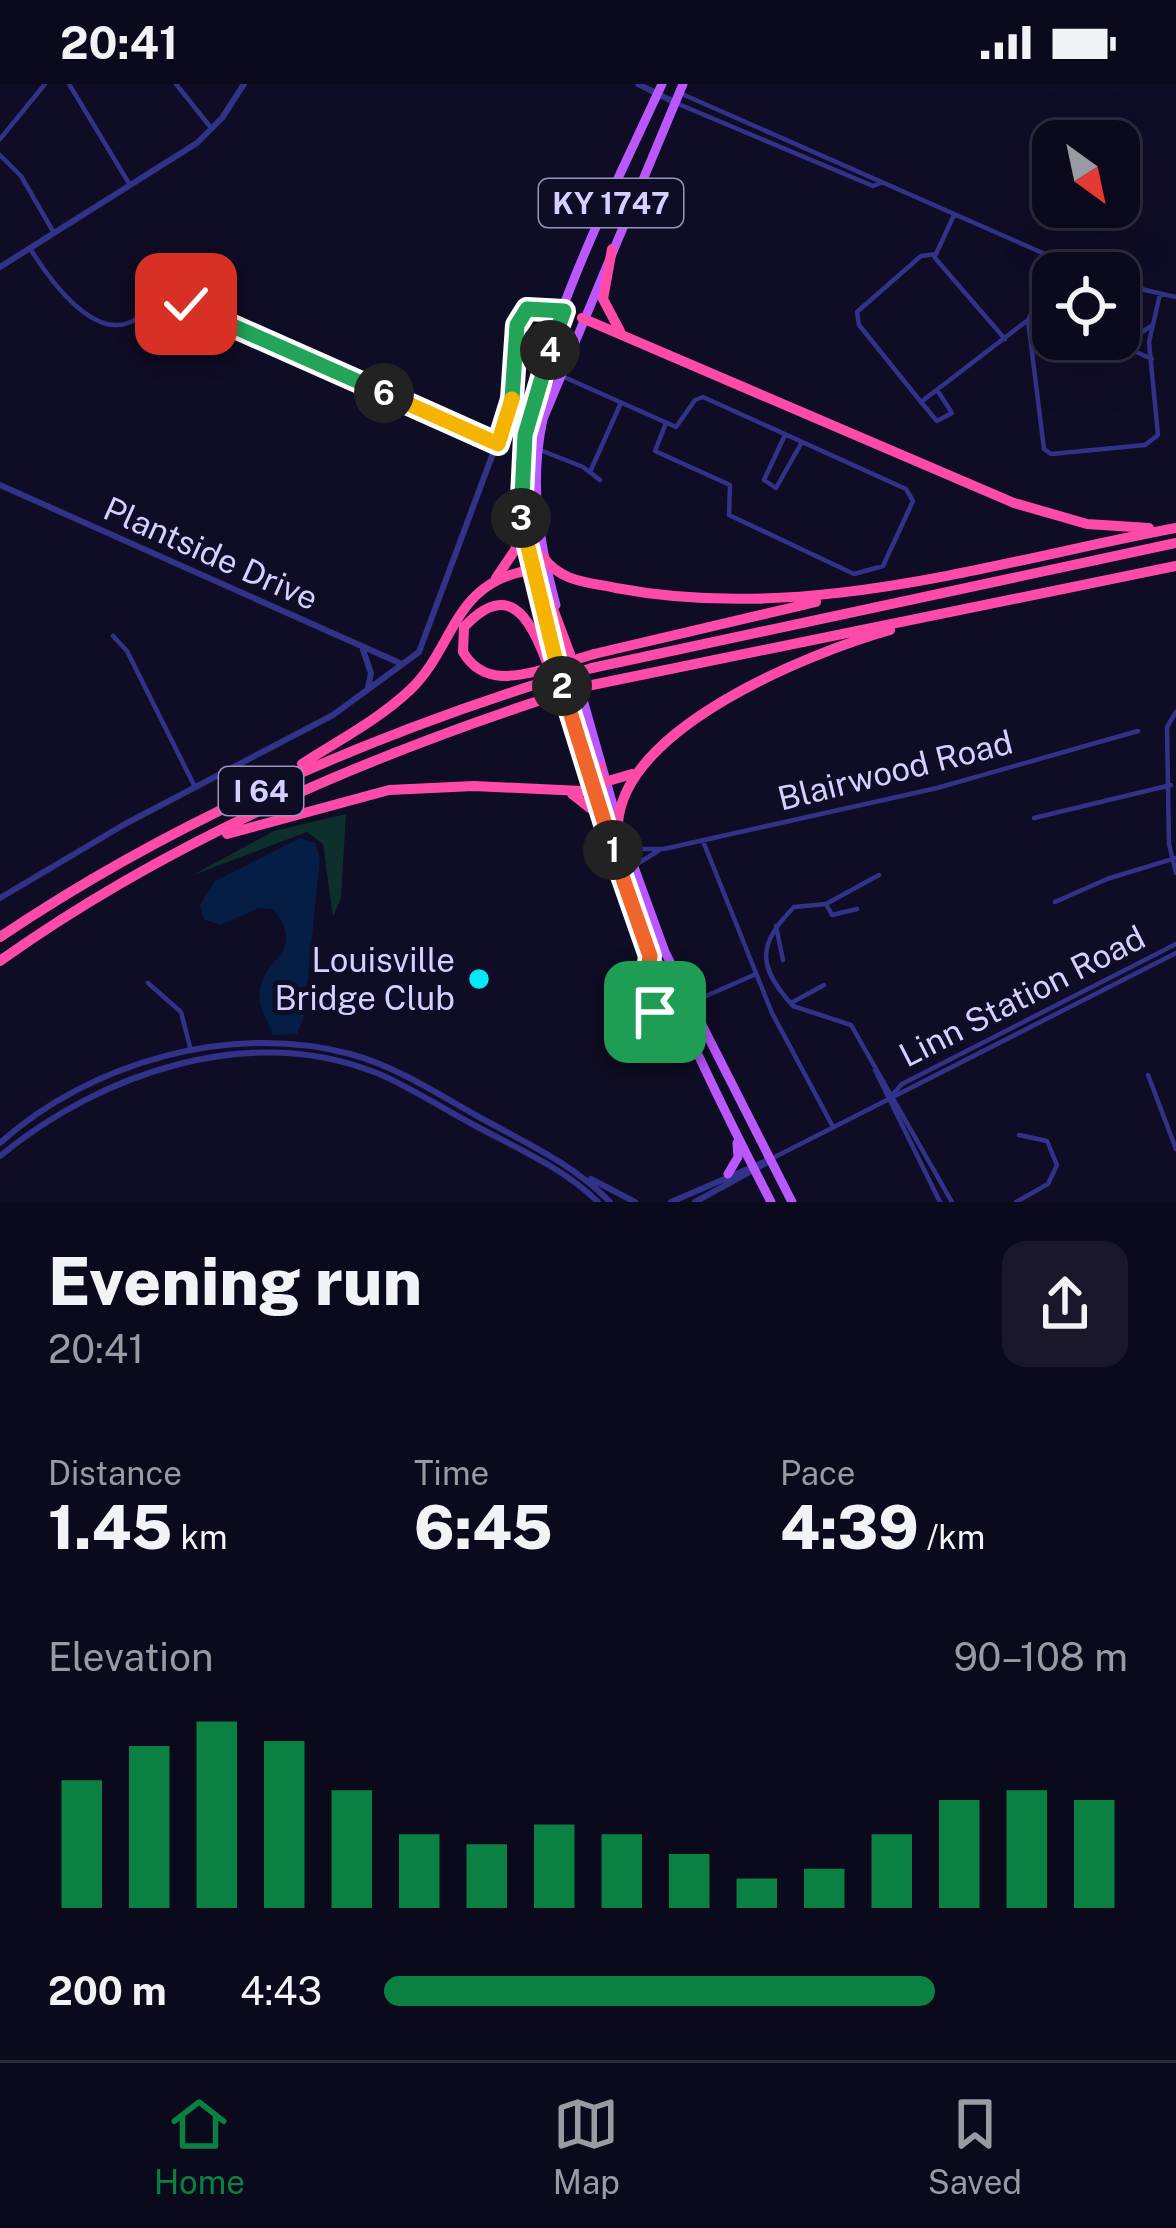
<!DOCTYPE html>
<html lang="en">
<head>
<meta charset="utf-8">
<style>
	body { margin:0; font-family:"Public Sans",sans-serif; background:#191729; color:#f1f3f6; height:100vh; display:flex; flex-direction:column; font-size:45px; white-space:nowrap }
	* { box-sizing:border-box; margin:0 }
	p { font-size:39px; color:#9a9aa3 }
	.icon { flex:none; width:66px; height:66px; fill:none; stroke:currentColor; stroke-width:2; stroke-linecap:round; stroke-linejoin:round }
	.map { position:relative; height:1118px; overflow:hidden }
	.drawer { display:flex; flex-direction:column; background:#0b091c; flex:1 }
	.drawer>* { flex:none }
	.needle { width:78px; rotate:147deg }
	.buttons { position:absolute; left:1032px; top:36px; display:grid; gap:24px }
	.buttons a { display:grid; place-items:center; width:108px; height:108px; border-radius:24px; background:#0b091c; box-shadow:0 12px 48px #0002,0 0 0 3px #2b2a3b; font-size:60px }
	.pin { position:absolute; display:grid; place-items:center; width:102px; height:102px; color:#fff; margin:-51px; border-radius:24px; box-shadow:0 6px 18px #0006 }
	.km { position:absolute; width:60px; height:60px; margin:-30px; border-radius:50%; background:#222; color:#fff; font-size:33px; line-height:60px; text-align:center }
	.round { display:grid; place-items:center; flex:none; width:126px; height:126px; border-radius:24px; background:#191729 }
	.headline { display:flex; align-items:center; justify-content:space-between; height:204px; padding:0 48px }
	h1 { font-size:66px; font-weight:800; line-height:90px }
	.metrics { display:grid; grid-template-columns:repeat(3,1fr); gap:18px; height:204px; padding:12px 48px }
	.metrics div { display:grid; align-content:center }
	.metrics b { font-size:60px; font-weight:800 }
	.metrics small { font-size:33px; font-weight:400 }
	.metrics p { font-size:33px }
	.chart { height:336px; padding:24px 48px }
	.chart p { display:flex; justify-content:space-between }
	.chart svg { width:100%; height:216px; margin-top:12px; stroke:#0b8043; stroke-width:6 }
	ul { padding:0 48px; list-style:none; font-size:39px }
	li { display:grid; grid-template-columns:192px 144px 1fr; align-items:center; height:90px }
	li i { height:30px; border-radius:15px; background:#0b8043 }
	.status { display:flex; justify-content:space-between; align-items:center; height:84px; padding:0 60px; background:#0b091c; direction:ltr }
	.status svg { height:33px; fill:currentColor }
	.menu { display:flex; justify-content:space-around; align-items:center; height:168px; border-top:3px solid #2b2a3b; background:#0b091c; font-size:33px; color:#9a9aa3 }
	.menu a { display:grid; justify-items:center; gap:6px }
	.menu .current { color:#0b8043 }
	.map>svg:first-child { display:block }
	.green { fill:#0e302d }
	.water { fill:#041e46 }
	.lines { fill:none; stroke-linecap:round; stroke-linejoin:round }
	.minor { stroke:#323289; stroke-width:4.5 }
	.tertiary { stroke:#323289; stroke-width:6 }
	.primary { stroke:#bb57ff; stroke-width:9 }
	.motorway { stroke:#ff4ba7; stroke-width:10 }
	.motorway-bridge { stroke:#ff4ba7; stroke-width:10 }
	.split-1-casing { stroke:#fff; stroke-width:24 }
	.split-2-casing { stroke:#fff; stroke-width:24 }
	.split-3-casing { stroke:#fff; stroke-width:24 }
	.split-4-casing { stroke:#fff; stroke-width:24 }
	.split-5-casing { stroke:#fff; stroke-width:24 }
	.split-6-casing { stroke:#fff; stroke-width:24 }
	.split-7-casing { stroke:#fff; stroke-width:24 }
	.split-8-casing { stroke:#fff; stroke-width:24 }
	.split-1 { stroke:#f0652b; stroke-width:15 }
	.split-2 { stroke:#f0652b; stroke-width:15 }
	.split-3 { stroke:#f5b400; stroke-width:15 }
	.split-4 { stroke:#22a559; stroke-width:15 }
	.split-5 { stroke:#22a559; stroke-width:15 }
	.split-6 { stroke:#f5b400; stroke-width:15 }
	.split-7 { stroke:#22a559; stroke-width:15 }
	.split-8 { stroke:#f5b400; stroke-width:15 }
	.poi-dot { fill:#00e9fb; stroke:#0f0c25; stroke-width:4.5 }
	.labels { text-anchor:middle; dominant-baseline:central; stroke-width:10; stroke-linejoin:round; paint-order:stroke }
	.shield { fill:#0f0c25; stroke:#9995be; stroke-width:3 }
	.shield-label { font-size:30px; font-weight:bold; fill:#d4d0ff }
	.street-label { font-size:33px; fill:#d4d0ff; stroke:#0f0c25 }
	.poi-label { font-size:33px; fill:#d4d0ff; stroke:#0f0c25; text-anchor:end }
</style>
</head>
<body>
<div class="status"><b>20:41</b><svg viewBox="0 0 49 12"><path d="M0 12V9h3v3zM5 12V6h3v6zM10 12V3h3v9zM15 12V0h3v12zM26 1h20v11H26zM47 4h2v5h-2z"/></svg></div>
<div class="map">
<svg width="1176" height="1118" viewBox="0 0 1176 1118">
	<rect width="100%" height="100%" fill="#0f0c25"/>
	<path class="green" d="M346 730 341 814 333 833 323 760 307 748 191 792 274 747Z"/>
	<path class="water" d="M300 754 315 759 320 774 304 932 297 950 273 951C267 935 257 923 260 904 267 873 306 866 273 825L259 824 221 841 203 835 200 821 215 797Z"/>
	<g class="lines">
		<path class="minor" d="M69 0 130 101
			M176 0 212 45
			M682 10 1088 189
			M676 19 873 102 881 99
			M0 55 45 0
			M0 71 21 92 54 149
			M954 131 936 170 921 172 857 228 859 241 921 318 1028 236 1057 176
			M31 166C48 193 90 253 128 239 148 231 159 217 182 219L498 360
			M935 174 1005 255
			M1119 200 1176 213
			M1028 236 1044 365 1051 370 1145 361 1158 351 1149 258 1160 210
			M1122 260 1153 241
			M1037 268 1116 259 1152 275
			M564 293 676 343 695 316 703 313 906 405 913 417 883 482 854 490 729 431 730 401 655 367 666 339
			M921 318 937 337 952 329 939 309
			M785 351 764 396 776 404 802 358
			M525 360 583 383 600 396
			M590 388 620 321
			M113 552 127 567 195 703
			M1176 628 1167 643 1169 760 1176 789
			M1034 734 1171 701
			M703 757 772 929 832 1041
			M632 765H664L937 704 1138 647
			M637 780 658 767
			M879 791 826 820 794 823C758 860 756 881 793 922L851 941 952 1118
			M1055 818 1107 795 1176 774
			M826 820 832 831 857 825
			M776 842 783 876
			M148 899 181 928 191 967
			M690 919 756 890
			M791 919 824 901
			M875 986 940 1118
			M1148 991 1176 1065
			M893 1010 902 1000 1176 860
			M771 1075 1176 869
			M1016 1118 1048 1100 1057 1081 1047 1057 1019 1051"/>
		<path class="tertiary" d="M638 0 674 18
			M0 183 197 59 222 34 244 0
			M0 401 402 580
			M363 566 371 589 368 604
			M0 814 125 740 333 631 419 568 508 329 519 235 534 223 561 226
			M0 1059C90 978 232 938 350 970 396 982 439 1011 481 1034 526 1059 573 1080 610 1118
			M0 1072C101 989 249 938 377 989 410 1003 442 1024 474 1041 516 1064 564 1084 598 1118
			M591 1095 635 1118
			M671 1118 771 1075
			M695 1118 766 1079"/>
		<path class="primary" d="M556 521C539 458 529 400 543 335L683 0
			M574 584 618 739 665 868 792 1118
			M575 645C553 572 521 491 521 414 519 287 609 116 662 0
			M585 678C634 840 694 969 771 1118
			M648 859 677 912 686 919
			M649 877 660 916 655 928 677 935
			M728 1090 738 1073 737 1059"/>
		<path class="motorway" d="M612 165 603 215 620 247
			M582 234 1014 419 1087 440 1149 444
			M543 473C561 498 588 498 616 504 806 540 990 479 1176 444
			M496 494 515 466 522 439
			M594 570 816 518
			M592 584 1176 459
			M538 587C509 594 481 598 463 568L464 543C552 449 551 686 608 697L632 690
			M592 601 1176 482
			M302 680C339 656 378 636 410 606 456 562 452 498 531 486L541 493 570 570
			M572 710 603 734
			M618 739C625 643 809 569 890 546
			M227 750 389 706 474 702 582 707 592 702 601 683
			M0 853C166 741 349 660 540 599
			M0 877C164 760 353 678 544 615"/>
		<path class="motorway-bridge" d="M538 587 594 570
			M540 599 592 584
			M544 615 592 601"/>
	</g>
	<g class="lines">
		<defs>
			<path id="split-1" d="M613 766 650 872 648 886 660 916 655 928"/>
			<path id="split-2" d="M562 602 613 766"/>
			<path id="split-3" d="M521 434 562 602"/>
			<path id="split-4" d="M521 434 525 351 550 266"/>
			<path id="split-5" d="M512 315 517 241 527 225 564 227 550 266"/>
			<path id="split-6" d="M384 309 498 360 512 315"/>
			<path id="split-7" d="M226 239 384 309"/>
			<path id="split-8" d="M186 220 226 239"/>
		</defs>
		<use href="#split-1" class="split-1-casing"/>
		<use href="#split-2" class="split-2-casing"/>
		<use href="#split-3" class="split-3-casing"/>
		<use href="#split-4" class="split-4-casing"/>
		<use href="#split-5" class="split-5-casing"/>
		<use href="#split-6" class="split-6-casing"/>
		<use href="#split-7" class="split-7-casing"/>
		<use href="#split-8" class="split-8-casing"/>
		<use href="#split-1" class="split-1"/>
		<use href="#split-2" class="split-2"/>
		<use href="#split-3" class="split-3"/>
		<use href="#split-4" class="split-4"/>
		<use href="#split-5" class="split-5"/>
		<use href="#split-6" class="split-6"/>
		<use href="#split-7" class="split-7"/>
		<use href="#split-8" class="split-8"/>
	</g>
	<circle class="poi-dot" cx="479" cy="895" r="12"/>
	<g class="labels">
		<g class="shield">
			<rect x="539" y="95" width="144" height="48" rx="9"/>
			<rect x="219" y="683" width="84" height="48" rx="9"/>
		</g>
		<g class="shield-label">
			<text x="611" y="119">KY 1747</text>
			<text x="261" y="707">I 64</text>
		</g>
		<g class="street-label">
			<text transform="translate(211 469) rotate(24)">Plantside Drive</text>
			<text transform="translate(895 686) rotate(-14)">Blairwood Road</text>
			<text transform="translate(1022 912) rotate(-27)">Linn Station Road</text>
		</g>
		<g class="poi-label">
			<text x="455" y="876">Louisville<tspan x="455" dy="38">Bridge Club</tspan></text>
		</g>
	</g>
</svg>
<div class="buttons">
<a><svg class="needle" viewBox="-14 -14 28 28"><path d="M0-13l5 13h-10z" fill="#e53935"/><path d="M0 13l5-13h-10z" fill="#9a9aa3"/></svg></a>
<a><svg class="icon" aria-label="locate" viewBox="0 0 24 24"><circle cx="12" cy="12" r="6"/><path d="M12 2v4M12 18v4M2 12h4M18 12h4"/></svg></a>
</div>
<div class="pin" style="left:655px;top:928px;background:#1e9e55"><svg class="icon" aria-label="arrive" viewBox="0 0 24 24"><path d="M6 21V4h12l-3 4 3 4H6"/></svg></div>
<div class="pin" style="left:186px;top:220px;background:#d93025"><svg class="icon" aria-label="check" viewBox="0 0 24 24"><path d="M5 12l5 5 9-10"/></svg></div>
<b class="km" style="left:613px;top:766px">1</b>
<b class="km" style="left:562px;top:602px">2</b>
<b class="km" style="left:521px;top:434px">3</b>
<b class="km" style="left:550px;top:266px">4</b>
<b class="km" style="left:384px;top:309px">6</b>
</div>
<section class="drawer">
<div class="headline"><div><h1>Evening run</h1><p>20:41</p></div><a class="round"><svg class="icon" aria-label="share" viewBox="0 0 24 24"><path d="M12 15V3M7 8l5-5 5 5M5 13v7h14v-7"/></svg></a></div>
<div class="metrics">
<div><p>Distance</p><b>1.45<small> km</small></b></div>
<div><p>Time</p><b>6:45</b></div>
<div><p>Pace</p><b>4:39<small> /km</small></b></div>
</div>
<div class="chart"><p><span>Elevation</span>90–108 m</p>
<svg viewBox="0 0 160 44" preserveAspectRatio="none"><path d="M5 44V18M15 44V11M25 44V6M35 44V10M45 44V20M55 44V29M65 44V31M75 44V27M85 44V29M95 44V33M105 44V38M115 44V36M125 44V29M135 44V22M145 44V20M155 44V22"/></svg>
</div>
<ul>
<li><b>200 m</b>4:43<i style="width:74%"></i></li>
</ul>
</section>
<nav class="menu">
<a class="current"><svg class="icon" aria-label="home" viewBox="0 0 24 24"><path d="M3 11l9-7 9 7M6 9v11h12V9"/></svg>Home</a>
<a><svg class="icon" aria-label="map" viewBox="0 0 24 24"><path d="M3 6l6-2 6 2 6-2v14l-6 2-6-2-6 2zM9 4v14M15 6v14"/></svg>Map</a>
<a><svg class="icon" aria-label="saved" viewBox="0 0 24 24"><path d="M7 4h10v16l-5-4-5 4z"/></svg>Saved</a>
</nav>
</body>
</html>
